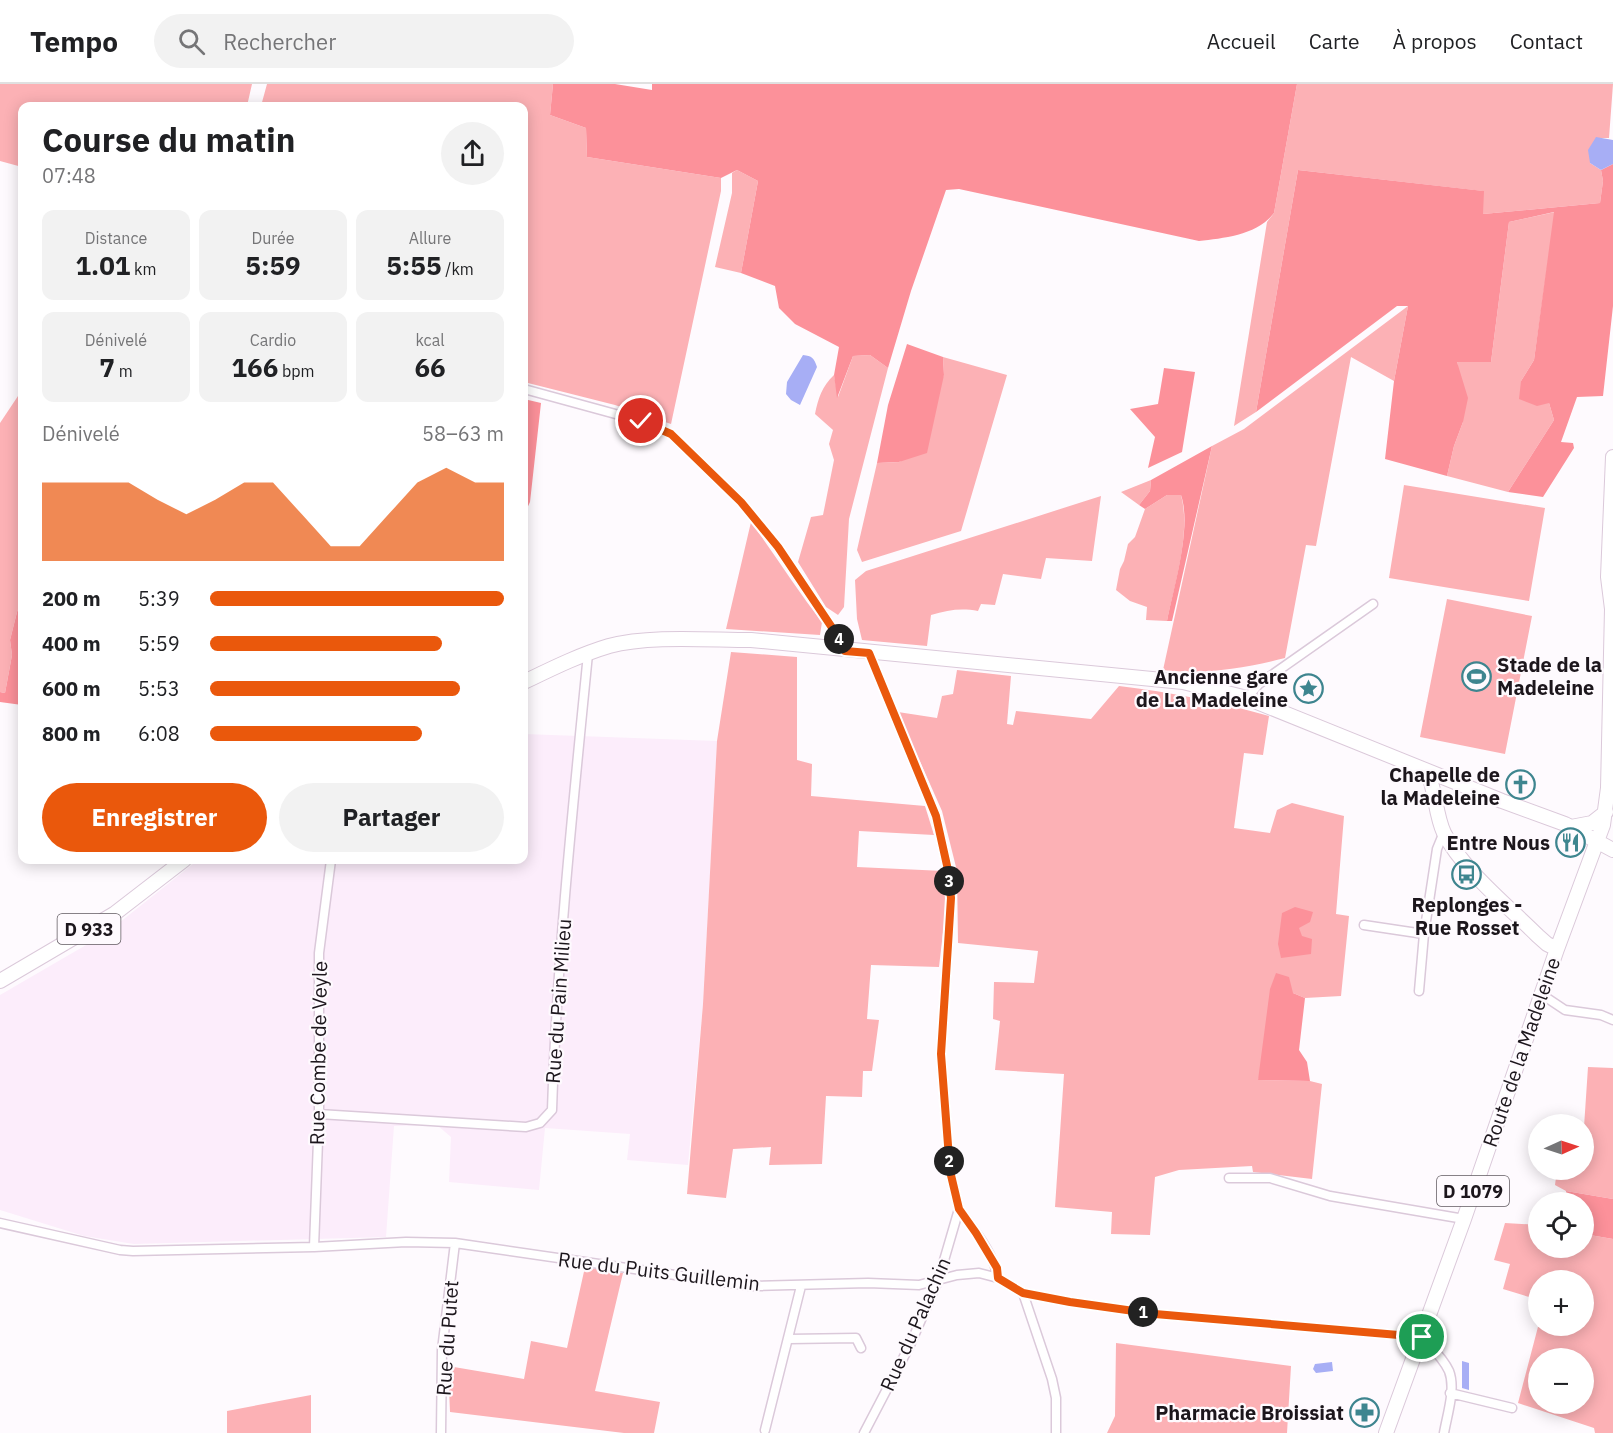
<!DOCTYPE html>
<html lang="fr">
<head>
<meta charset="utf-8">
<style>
	body { margin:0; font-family:"IBM Plex Sans",sans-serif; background:#f2f2f2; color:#202124; height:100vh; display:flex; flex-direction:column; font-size:22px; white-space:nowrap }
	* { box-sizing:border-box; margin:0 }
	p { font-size:20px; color:#757577 }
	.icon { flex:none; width:33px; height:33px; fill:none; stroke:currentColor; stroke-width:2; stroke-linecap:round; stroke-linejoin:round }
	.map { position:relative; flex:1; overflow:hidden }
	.side { position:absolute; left:18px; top:18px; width:510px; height:762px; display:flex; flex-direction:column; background:#fff; border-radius:12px; box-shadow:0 3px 15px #0003 }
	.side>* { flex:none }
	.needle { width:39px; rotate:87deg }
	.tools { position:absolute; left:1528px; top:1030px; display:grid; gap:12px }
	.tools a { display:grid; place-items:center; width:66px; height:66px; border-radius:50%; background:#fff; box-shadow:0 3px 15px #0003; font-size:30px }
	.pin { position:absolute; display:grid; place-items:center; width:51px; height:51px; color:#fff; margin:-26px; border:3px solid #fff; border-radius:50%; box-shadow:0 2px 6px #0007 }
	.km { position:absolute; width:30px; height:30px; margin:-15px; border-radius:50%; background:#222; color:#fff; font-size:16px; line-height:30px; text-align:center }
	.round { display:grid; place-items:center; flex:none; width:63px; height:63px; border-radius:32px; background:#f2f2f2 }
	.head { display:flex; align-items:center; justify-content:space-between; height:102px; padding:0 24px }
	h1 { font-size:33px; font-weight:700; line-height:45px }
	.metrics { display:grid; grid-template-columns:repeat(3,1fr); gap:9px; height:102px; padding:6px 24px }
	.metrics div { display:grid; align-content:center; border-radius:12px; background:#f2f2f2; text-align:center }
	.metrics b { font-size:26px; font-weight:700 }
	.metrics small { font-size:16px; font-weight:400 }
	.metrics p { font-size:16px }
	.chart { height:168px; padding:12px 24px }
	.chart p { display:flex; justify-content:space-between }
	.chart svg { width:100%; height:108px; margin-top:6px; fill:#ea580c; opacity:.7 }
	.cta { display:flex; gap:12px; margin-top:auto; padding:12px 24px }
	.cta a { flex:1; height:69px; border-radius:36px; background:#ea580c; color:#fff; font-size:24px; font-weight:700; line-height:69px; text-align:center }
	.cta a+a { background:#f2f2f2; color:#202124 }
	ul { padding:0 24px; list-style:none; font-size:20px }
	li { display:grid; grid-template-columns:96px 72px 1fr; align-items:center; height:45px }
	li i { height:15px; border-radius:8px; background:#ea580c }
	header { display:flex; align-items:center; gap:36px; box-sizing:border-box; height:84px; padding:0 30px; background:#fff; border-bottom:2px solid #e0e0e0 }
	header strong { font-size:28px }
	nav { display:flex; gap:33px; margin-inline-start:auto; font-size:21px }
	.search { width:420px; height:54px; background:#f2f2f2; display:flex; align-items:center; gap:15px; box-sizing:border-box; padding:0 21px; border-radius:33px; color:#757577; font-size:22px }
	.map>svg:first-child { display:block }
	.built { fill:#fcedfb }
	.green { fill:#fcb1b5; fill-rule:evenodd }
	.forest { fill:#fc919a }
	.water { fill:#a7aef5 }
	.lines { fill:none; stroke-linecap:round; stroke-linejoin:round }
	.street-casing { stroke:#dbc9da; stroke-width:11 }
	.primary-casing { stroke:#dbc9da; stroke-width:16 }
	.street { stroke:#fff; stroke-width:8 }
	.primary { stroke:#fff; stroke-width:14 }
	.route-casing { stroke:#fff; stroke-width:12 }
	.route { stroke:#ea580c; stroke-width:8 }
	.labels { text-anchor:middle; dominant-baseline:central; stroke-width:4.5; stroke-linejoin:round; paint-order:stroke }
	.shield { fill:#fefafe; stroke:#605a60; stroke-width:1.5 }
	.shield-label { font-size:18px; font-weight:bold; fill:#1c161c }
	.poi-label { font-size:20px; font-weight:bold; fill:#1c161c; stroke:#fefafe; text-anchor:end }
	.street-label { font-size:20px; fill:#1c161c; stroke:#fefafe }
</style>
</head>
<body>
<header>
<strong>Tempo</strong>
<div class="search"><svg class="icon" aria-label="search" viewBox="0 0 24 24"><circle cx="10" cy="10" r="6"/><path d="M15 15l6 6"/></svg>Rechercher</div>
<nav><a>Accueil</a><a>Carte</a><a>À propos</a><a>Contact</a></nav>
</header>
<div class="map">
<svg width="1613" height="1349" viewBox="0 0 1613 1349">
	<rect width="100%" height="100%" fill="#fefafe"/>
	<path class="built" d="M524 650 717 657 703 920 688 1081 627 1076 630 1050 545 1044 539 1106 449 1098 451 1053 437 1041 394 1042 386 1153 134 1160 84 1152 0 1126V911L105 850 198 776H524Z"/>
	<path class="green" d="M0 0H252L247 22H22V83L0 77Z
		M267 0H553L550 31 586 44 587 73 721 94V107L671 340 615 321 524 298V22H261Z
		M1297 0H1613L1609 54H1596L1590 79 1601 86 1603 97 1600 119 1483 130V107L1298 86 1256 328 1234 342 1267 138 1274 129Z
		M737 86 758 97 741 189 715 183 732 109V89Z
		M1555 128 1534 276 1521 297 1549 319 1554 336 1508 408 1447 392 1454 362 1463 338 1457 277 1491 278 1509 138Z
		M1408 222 1394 297 1351 273 1316 462 1306 461 1285 574C1246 584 1203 591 1163 586L1212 362 1244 345Z
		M870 271 888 284 849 435 844 523 838 531 826 523 798 478 811 433 823 431 834 376 829 360 833 346 815 330C818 315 822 302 834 291L838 313 853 272Z
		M943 273 1007 291 961 447 862 478 857 466 877 379 900 378 944 291Z
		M22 306V515L17 528 10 556 12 571 5 609 0 608V339Z
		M1151 396 1150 407 1139 421 1121 408Z
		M1404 401 1545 424 1529 517 1389 494Z
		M1167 411H1181C1191 448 1175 499 1167 537L1146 536 1147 523 1130 517 1116 506 1120 485 1124 477 1128 460 1135 453 1145 425Z
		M1101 412 1092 477 1046 474 1041 495 1003 490 995 521 981 520 978 527C961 524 948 526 931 531L927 562 862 556 857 535 855 496 866 487Z
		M751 438C775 471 797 506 822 538L820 551 726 545Z
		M1447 515 1532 532 1505 670 1420 653Z
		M731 568 797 573V676L812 680 811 712 925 722 934 751 859 747 857 783 944 787 947 814 939 883 871 881 867 935 879 936 872 987H863L862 1013 826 1012 822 1080 769 1081 771 1063 733 1065 726 1114 687 1110 703 920 717 657Z
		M957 586 1011 592 1007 640 1013 641 1016 627 1091 635 1119 602C1170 608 1220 618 1269 632L1263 671 1244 669 1234 744 1270 749 1277 726 1292 719 1344 732 1336 830 1349 832 1341 912 1305 914 1293 909 1258 996 1310 997 1322 1000 1312 1095 1253 1088 1252 1082 1179 1086 1155 1093 1150 1151 1111 1150 1112 1128 1055 1123 1064 990 995 986 1000 937 993 935 994 898 1034 899 1038 867 958 859 957 787 942 727 898 628 937 634 942 612 953 610Z
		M1588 983 1613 984V1115L1566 1107 1555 1101 1557 1086H1584V1043Z
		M1505 1139 1539 1141V1164H1584V1150L1613 1155V1349H1595L1594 1344 1518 1319 1539 1239V1242H1584V1197H1539V1216L1503 1205 1510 1180 1494 1176ZM1539 1275H1584V1320H1539Z
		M585 1183 623 1189 595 1307 660 1318 654 1349H624L450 1328 448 1282 524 1295 531 1257 567 1264Z
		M1116 1259 1291 1282 1287 1349H1107L1115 1332Z
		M311 1311V1349H227V1327Z"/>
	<path class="forest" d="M553 0H615L652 6V0H1297L1274 129C1257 151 1224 154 1199 157L959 105 946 106 911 207 888 284 870 271 853 272 837 314 834 291 839 263 795 240 779 224 775 202 741 189 758 97 737 86 721 94 587 73 586 44 550 31Z
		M1613 80V222L1603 312 1577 313 1561 358 1573 359 1574 364 1543 413 1508 408 1554 336 1549 319 1537 322 1519 315 1521 297 1534 276 1554 128 1509 138 1491 278H1457L1468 314 1463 338 1454 362 1447 392 1385 375 1394 297 1408 222H1397L1256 328 1298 86 1484 107 1483 130 1600 119 1603 97 1601 86Z
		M907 260 943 273 944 291 927 369 899 378 877 379 888 321Z
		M1164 284 1195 288 1182 368 1148 384 1155 353 1130 325 1158 320Z
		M524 315 541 319 530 418 524 431Z
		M1212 362 1172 537H1167C1174 502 1192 443 1181 411H1167L1145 425 1139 421 1150 407 1151 396Z
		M22 515V621L0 618V608L5 609 12 571 10 556 17 528Z
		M1295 823 1313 828 1310 838 1299 844 1302 852 1312 855 1311 870 1281 874 1278 860 1282 829Z
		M1276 889 1289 893 1293 909 1305 914 1299 966 1307 978 1310 997 1258 996 1270 905Z
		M1566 1107 1613 1115V1155L1584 1150V1119H1569Z"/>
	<path class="water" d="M1596 53 1613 56V80L1601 86 1590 79 1588 66Z
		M803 271C812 272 814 274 817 283L800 321 791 316 786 310 787 298Z
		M1462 1277 1469 1279V1306L1462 1304Z
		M1332 1278 1333 1287 1316 1289 1313 1285 1315 1280Z"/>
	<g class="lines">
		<defs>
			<path id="street" d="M524 305 641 337 671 350 741 418 778 463 839 554 845 567
				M1247 614 1259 600 1373 520
				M1364 841 1424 850
				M1419 907 1424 850 1437 765 1444 748
				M1541 910 1565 926 1601 931 1613 936
				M319 1030 526 1043 540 1039 552 1026C557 873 573 721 588 570
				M1229 1094H1270L1330 1112 1464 1135
				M959 1125C973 1145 994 1169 998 1194
				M0 1139 120 1166 133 1167 314 1163 406 1158 455 1159 751 1202 868 1199 919 1201 957 1191 979 1189 998 1194 1023 1209 1070 1218 1155 1230 1422 1253C1431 1263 1443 1274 1449 1287 1456 1305 1447 1331 1444 1349
				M314 1163 319 1030V869L331 776
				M1023 1209 1052 1295 1056 1314V1349
				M789 1255 856 1254 861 1264
				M1450 1309 1512 1324
				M765 1346 801 1202
				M441 1349 442 1266 455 1159
				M864 1349 910 1261 938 1197 959 1125 950 1087 941 970 951 814 948 786 936 732 869 569"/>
			<path id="primary" d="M524 598C551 585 579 571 609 562 650 551 708 556 751 556L1183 598 1247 614 1502 717 1565 740 1613 766
				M1427 687C1436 706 1435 730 1444 749 1462 785 1509 823 1538 852L1547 860 1557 865
				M1571 743 1592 739 1606 728
				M0 897 114 830 184 776
				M1386 1349 1464 1135 1557 865 1603 741 1608 704 1612 525 1608 493 1613 373"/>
		</defs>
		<use href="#street" class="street-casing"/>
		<use href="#primary" class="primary-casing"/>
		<use href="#street" class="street"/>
		<use href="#primary" class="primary"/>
	</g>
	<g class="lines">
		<defs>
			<path id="route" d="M641 337 671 350 741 418 778 463 839 554 845 567 869 569 936 732 948 786 951 814 941 970 950 1087 959 1125 976 1149 997 1184 998 1194 1023 1209 1070 1218 1155 1230 1422 1253"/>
		</defs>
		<use href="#route" class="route-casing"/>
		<use href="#route" class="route"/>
	</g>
	<defs>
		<symbol id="stadium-ring" viewBox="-11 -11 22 22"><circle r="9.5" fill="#fefafe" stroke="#3e858f" stroke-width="1.5"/><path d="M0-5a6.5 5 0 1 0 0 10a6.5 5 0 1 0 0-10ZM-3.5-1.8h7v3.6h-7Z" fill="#3e858f"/></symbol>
		<symbol id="sight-ring" viewBox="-11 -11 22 22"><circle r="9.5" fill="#fefafe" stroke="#3e858f" stroke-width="1.5"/><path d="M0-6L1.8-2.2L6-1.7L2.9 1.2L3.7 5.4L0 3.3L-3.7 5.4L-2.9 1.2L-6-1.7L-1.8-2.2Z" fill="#3e858f"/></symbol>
		<symbol id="church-ring" viewBox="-11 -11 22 22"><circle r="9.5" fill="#fefafe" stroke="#3e858f" stroke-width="1.5"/><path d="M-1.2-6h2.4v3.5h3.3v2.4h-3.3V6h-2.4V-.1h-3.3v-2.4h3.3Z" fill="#3e858f"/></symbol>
		<symbol id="restaurant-ring" viewBox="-11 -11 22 22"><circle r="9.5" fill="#fefafe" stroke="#3e858f" stroke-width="1.5"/><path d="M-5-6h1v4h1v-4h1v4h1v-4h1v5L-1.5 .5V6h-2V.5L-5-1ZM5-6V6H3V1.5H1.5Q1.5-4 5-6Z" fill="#3e858f"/></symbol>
		<symbol id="bus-ring" viewBox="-11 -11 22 22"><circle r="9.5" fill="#fefafe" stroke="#3e858f" stroke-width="1.5"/><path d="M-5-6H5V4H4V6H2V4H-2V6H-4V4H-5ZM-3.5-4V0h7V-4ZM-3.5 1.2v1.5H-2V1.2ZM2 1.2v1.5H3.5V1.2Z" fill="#3e858f"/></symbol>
		<symbol id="pharmacy-ring" viewBox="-11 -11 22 22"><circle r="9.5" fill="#fefafe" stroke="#3e858f" stroke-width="1.5"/><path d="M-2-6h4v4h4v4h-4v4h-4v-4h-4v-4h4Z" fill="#3e858f"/></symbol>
	</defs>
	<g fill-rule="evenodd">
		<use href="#stadium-ring" x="1460" y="576" width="33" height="33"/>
		<use href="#sight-ring" x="1292" y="588" width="33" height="33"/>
		<use href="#church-ring" x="1504" y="684" width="33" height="33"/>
		<use href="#restaurant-ring" x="1554" y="742" width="33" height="33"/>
		<use href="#bus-ring" x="1450" y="774" width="33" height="33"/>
		<use href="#pharmacy-ring" x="1348" y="1312" width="33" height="33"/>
	</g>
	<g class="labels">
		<g class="shield">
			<rect x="57.5" y="830" width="63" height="30" rx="4.5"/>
			<rect x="1437" y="1092" width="72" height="30" rx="4.5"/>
		</g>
		<g class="shield-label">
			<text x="89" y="845">D 933</text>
			<text x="1473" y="1107">D 1079</text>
		</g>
		<g class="poi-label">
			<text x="1497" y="580" text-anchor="start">Stade de la<tspan x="1497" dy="23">Madeleine</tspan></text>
			<text x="1288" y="592">Ancienne gare<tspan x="1288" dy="23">de La Madeleine</tspan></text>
			<text x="1500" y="690">Chapelle de<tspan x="1500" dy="23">la Madeleine</tspan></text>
			<text x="1550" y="758">Entre Nous</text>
			<text x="1467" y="820" text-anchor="middle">Replonges -<tspan x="1467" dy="23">Rue Rosset</tspan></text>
			<text x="1344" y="1328">Pharmacie Broissiat</text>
		</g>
		<g class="street-label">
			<text transform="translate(558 917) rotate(-86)">Rue du Pain Milieu</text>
			<text transform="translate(1521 968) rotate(-71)">Route de la Madeleine</text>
			<text transform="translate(318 969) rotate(-89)">Rue Combe de Veyle</text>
			<text transform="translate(659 1187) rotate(7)">Rue du Puits Guillemin</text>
			<text transform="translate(915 1240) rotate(-66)">Rue du Palachin</text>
			<text transform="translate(447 1254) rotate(-86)">Rue du Putet</text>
		</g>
	</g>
</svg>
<div class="tools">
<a><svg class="needle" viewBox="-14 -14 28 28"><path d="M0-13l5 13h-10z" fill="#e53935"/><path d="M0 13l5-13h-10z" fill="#757577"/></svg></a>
<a><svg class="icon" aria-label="locate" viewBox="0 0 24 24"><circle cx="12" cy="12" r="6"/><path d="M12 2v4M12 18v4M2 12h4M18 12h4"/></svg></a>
<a>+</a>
<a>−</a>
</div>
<div class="pin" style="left:1422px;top:1253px;background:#1e9e55"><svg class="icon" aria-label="arrive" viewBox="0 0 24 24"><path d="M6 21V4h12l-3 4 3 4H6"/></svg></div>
<div class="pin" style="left:641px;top:337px;background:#d93025"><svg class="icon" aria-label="check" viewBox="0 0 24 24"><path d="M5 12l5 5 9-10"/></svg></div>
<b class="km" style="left:1143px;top:1228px">1</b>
<b class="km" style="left:949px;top:1077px">2</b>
<b class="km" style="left:949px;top:797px">3</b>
<b class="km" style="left:839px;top:555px">4</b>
<section class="side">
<div class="head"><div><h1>Course du matin</h1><p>07:48</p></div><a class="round"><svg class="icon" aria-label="share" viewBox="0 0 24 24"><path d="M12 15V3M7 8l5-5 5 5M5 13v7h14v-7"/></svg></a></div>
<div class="metrics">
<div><p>Distance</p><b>1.01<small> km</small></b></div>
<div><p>Durée</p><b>5:59</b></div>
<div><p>Allure</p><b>5:55<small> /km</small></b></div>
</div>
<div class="metrics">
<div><p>Dénivelé</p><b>7<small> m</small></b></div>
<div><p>Cardio</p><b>166<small> bpm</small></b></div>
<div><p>kcal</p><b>66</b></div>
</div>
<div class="chart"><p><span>Dénivelé</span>58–63 m</p>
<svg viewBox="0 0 160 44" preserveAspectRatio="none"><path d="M0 44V12L10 12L20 12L30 12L40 19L50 25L60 19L70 12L80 12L90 25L100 38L110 38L120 25L130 12L140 6L150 12L160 12V44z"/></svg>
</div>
<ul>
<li><b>200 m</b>5:39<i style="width:100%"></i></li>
<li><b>400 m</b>5:59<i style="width:79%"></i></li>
<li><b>600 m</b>5:53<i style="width:85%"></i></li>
<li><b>800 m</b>6:08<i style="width:72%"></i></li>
</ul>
<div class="cta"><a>Enregistrer</a><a>Partager</a></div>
</section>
</div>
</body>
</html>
